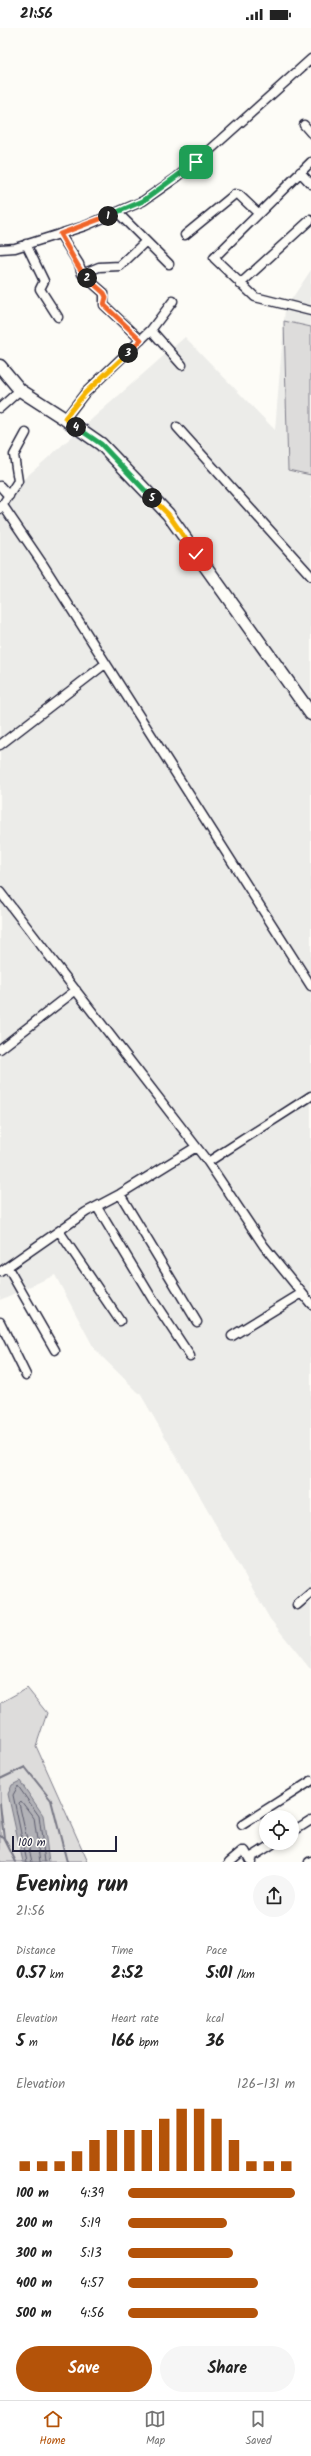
<!DOCTYPE html>
<html lang="en">
<head>
<meta charset="utf-8">
<style>
	body { margin:0; font-family:Kalam,sans-serif; background:#f6f6f6; color:#222; height:100vh; display:flex; flex-direction:column; font-size:15px; white-space:nowrap }
	* { box-sizing:border-box; margin:0 }
	p { font-size:13px; color:#767676 }
	.icon { flex:none; width:22px; height:22px; fill:none; stroke:currentColor; stroke-width:2; stroke-linecap:round; stroke-linejoin:round }
	.map { position:relative; height:1834px; overflow:hidden }
	.sheet { display:flex; flex-direction:column; background:#fff; flex:1 }
	.sheet>* { flex:none }
	.buttons { position:absolute; left:259px; top:1782px; display:grid; gap:8px }
	.buttons a { display:grid; place-items:center; width:40px; height:40px; border-radius:50%; background:#fff; box-shadow:0 2px 6px #0003; font-size:20px }
	.scale { position:absolute; left:12px; bottom:10px; width:105px; box-sizing:border-box; padding-left:4px; border:2px solid #22223b; border-top:0; font-size:11px; line-height:14px; white-space:nowrap; color:#22223b; -webkit-text-stroke:3px #fdfcf7; paint-order:stroke }
	.pin { position:absolute; display:grid; place-items:center; width:34px; height:34px; color:#fff; margin:-17px; border-radius:8px; box-shadow:0 2px 6px #0006 }
	.km { position:absolute; width:20px; height:20px; margin:-10px; border-radius:50%; background:#222; color:#fff; font-size:11px; line-height:20px; text-align:center }
	.round { display:grid; place-items:center; flex:none; width:42px; height:42px; border-radius:21px; background:#f6f6f6 }
	.summary { display:flex; align-items:center; justify-content:space-between; height:68px; padding:0 16px }
	h1 { font-size:22px; font-weight:600; line-height:30px }
	.figures { display:grid; grid-template-columns:repeat(3,1fr); gap:6px; height:68px; padding:4px 16px }
	.figures div { display:grid; align-content:center }
	.figures b { font-size:17px; font-weight:600 }
	.figures small { font-size:11px; font-weight:400 }
	.figures p { font-size:11px }
	.chart { height:112px; padding:8px 16px }
	.chart p { display:flex; justify-content:space-between }
	.chart svg { width:100%; height:72px; margin-top:4px; stroke:#b45309; stroke-width:6 }
	.primary-button { display:flex; gap:8px; margin-top:auto; padding:8px 16px }
	.primary-button a { flex:1; height:46px; border-radius:24px; background:#b45309; color:#fff; font-size:16px; font-weight:600; line-height:46px; text-align:center }
	.primary-button a+a { background:#f6f6f6; color:#222 }
	ul { padding:0 16px; list-style:none; font-size:13px }
	li { display:grid; grid-template-columns:64px 48px 1fr; align-items:center; height:30px }
	li i { height:10px; border-radius:5px; background:#b45309 }
	.status { display:flex; justify-content:space-between; align-items:center; height:28px; padding:0 20px; background:#fff; direction:ltr }
	.status svg { height:11px; fill:currentColor }
	.menu { display:flex; justify-content:space-around; align-items:center; height:56px; border-top:1px solid #e0e0e0; background:#fff; font-size:11px; color:#767676 }
	.menu a { display:grid; justify-items:center; gap:2px }
	.menu .current { color:#b45309 }
	.map>svg:first-child { display:block }
	.built { fill:#ecece9 }
	.green { fill:#dddcdb; stroke:#807f8b }
	.water { fill:#b2b2b7; stroke:#787885 }
	.lines { fill:none; stroke-linecap:round; stroke-linejoin:round }
	.shore { stroke:#5c5c6d; stroke-width:1 }
	.stream { stroke:#787885; stroke-width:2 }
	.street-casing { stroke:#22223b; stroke-width:11 }
	.secondary-casing { stroke:#22223b; stroke-width:15 }
	.street { stroke:#fdfcf7; stroke-width:8 }
	.secondary { stroke:#fdfcf7; stroke-width:12 }
	.split-1-casing { stroke:#fff; stroke-width:8 }
	.split-2-casing { stroke:#fff; stroke-width:8 }
	.split-3-casing { stroke:#fff; stroke-width:8 }
	.split-4-casing { stroke:#fff; stroke-width:8 }
	.split-5-casing { stroke:#fff; stroke-width:8 }
	.split-6-casing { stroke:#fff; stroke-width:8 }
	.split-1 { stroke:#22a559; stroke-width:5 }
	.split-2 { stroke:#f0652b; stroke-width:5 }
	.split-3 { stroke:#f0652b; stroke-width:5 }
	.split-4 { stroke:#f5b400; stroke-width:5 }
	.split-5 { stroke:#22a559; stroke-width:5 }
	.split-6 { stroke:#f5b400; stroke-width:5 }
</style>
</head>
<body>
<div class="status"><b>21:56</b><svg viewBox="0 0 49 12"><path d="M0 12V9h3v3zM5 12V6h3v6zM10 12V3h3v9zM15 12V0h3v12zM26 1h20v11H26zM47 4h2v5h-2z"/></svg></div>
<div class="map">
<svg width="311" height="1834" viewBox="0 0 311 1834">
	<rect width="100%" height="100%" fill="#fdfcf7"/>
	<filter id="ink" filterUnits="userSpaceOnUse"><feTurbulence type="fractalNoise" baseFrequency=".025" numOctaves="2"/><feDisplacementMap in="SourceGraphic" scale="8" xChannelSelector="R" yChannelSelector="G"/><feConvolveMatrix kernelMatrix="1 2 1 2 8 2 1 2 1" color-interpolation-filters="sRGB"/></filter>
	<g filter="url(#ink)">
		<path class="built" d="M311 242V1642L270 1591 141 1367 95 1322 55 1247 0 1272V472L185 309 275 402 285 281Z"/>
		<path class="green" d="M284 293 311 299V447L288 442Z
			M27 1660 47 1685 36 1718 88 1834H0V1675Z"/>
		<path class="water" d="M20 1753 43 1787 49 1834H23L8 1766 12 1757Z"/>
		<g class="lines">
			<path class="shore" d="M27 1834 13 1767 18 1758 39 1788 45 1834
				M32 1834 19 1775 21 1773 34 1790 40 1834"/>
			<path class="stream" d="M0 1751 25 1739 51 1772 67 1834
				M0 1776 4 1810 16 1834
				M0 1808 4 1810"/>
			<defs>
				<path id="street" d="M304 97 311 105
					M311 134 214 230 255 269 311 283
					M300 144 311 156
					M117 184 169 236
					M60 206 79 236 82 246 104 265V277L141 312
					M185 207 235 166 239 167 258 185
					M26 216 44 253 40 261 58 289
					M0 221 15 220 85 198 143 173 176 150 210 122 311 31
					M82 246 99 239 120 238 146 213
					M240 256 310 192
					M151 302 182 337
					M0 380 20 362
					M65 391 85 365 151 302 173 273
					M177 399 311 548
					M0 458 9 468
					M4 479 42 535 311 958
					M0 481 18 453 14 427 26 405
					M0 717 105 636
					M0 864 208 1134 264 1218 311 1276
					M0 1021 76 962
					M208 1134 311 1068
					M120 1166 197 1294
					M97 1179 153 1272 190 1328
					M59 1203 120 1293
					M8 1240 55 1322
					M0 1244 86 1184 120 1166 196 1119
					M0 1294 26 1347
					M232 1308 302 1265
					M297 1577 311 1565
					M242 1797 311 1753
					M292 1804 311 1792
					M250 1830 274 1815
					M229 1834 242 1823H245L251 1834
					M309 1834 311 1833"/>
				<path id="secondary" d="M0 338 20 362 65 391 101 416 168 486 311 686"/>
			</defs>
			<use href="#street" class="street-casing"/>
			<use href="#secondary" class="secondary-casing"/>
			<use href="#street" class="street"/>
			<use href="#secondary" class="secondary"/>
		</g>
	</g>
	<g class="lines" filter="url(#ink)">
		<defs>
			<path id="split-1" d="M108 188 143 173 196 134"/>
			<path id="split-2" d="M87 250C79 243 67 217 60 206L108 188"/>
			<path id="split-3" d="M87 250 104 265 106 269 104 277 141 312 128 325"/>
			<path id="split-4" d="M76 399 65 390 85 365 128 325"/>
			<path id="split-5" d="M76 399 101 416 152 470"/>
			<path id="split-6" d="M152 470 168 486 196 526"/>
		</defs>
		<use href="#split-1" class="split-1-casing"/>
		<use href="#split-2" class="split-2-casing"/>
		<use href="#split-3" class="split-3-casing"/>
		<use href="#split-4" class="split-4-casing"/>
		<use href="#split-5" class="split-5-casing"/>
		<use href="#split-6" class="split-6-casing"/>
		<use href="#split-1" class="split-1"/>
		<use href="#split-2" class="split-2"/>
		<use href="#split-3" class="split-3"/>
		<use href="#split-4" class="split-4"/>
		<use href="#split-5" class="split-5"/>
		<use href="#split-6" class="split-6"/>
	</g>
</svg>
<div class="buttons">
<a><svg class="icon" aria-label="locate" viewBox="0 0 24 24"><circle cx="12" cy="12" r="6"/><path d="M12 2v4M12 18v4M2 12h4M18 12h4"/></svg></a>
</div>
<div class="scale">100 m</div>
<div class="pin" style="left:196px;top:134px;background:#1e9e55"><svg class="icon" aria-label="arrive" viewBox="0 0 24 24"><path d="M6 21V4h12l-3 4 3 4H6"/></svg></div>
<div class="pin" style="left:196px;top:526px;background:#d93025"><svg class="icon" aria-label="check" viewBox="0 0 24 24"><path d="M5 12l5 5 9-10"/></svg></div>
<b class="km" style="left:108px;top:188px">1</b>
<b class="km" style="left:87px;top:250px">2</b>
<b class="km" style="left:128px;top:325px">3</b>
<b class="km" style="left:76px;top:399px">4</b>
<b class="km" style="left:152px;top:470px">5</b>
</div>
<section class="sheet">
<div class="summary"><div><h1>Evening run</h1><p>21:56</p></div><a class="round"><svg class="icon" aria-label="share" viewBox="0 0 24 24"><path d="M12 15V3M7 8l5-5 5 5M5 13v7h14v-7"/></svg></a></div>
<div class="figures">
<div><p>Distance</p><b>0.57<small> km</small></b></div>
<div><p>Time</p><b>2:52</b></div>
<div><p>Pace</p><b>5:01<small> /km</small></b></div>
</div>
<div class="figures">
<div><p>Elevation</p><b>5<small> m</small></b></div>
<div><p>Heart rate</p><b>166<small> bpm</small></b></div>
<div><p>kcal</p><b>36</b></div>
</div>
<div class="chart"><p><span>Elevation</span>126–131 m</p>
<svg viewBox="0 0 160 44" preserveAspectRatio="none"><path d="M5 44V38M15 44V38M25 44V38M35 44V32M45 44V25M55 44V19M65 44V19M75 44V19M85 44V12M95 44V6M105 44V6M115 44V12M125 44V25M135 44V38M145 44V38M155 44V38"/></svg>
</div>
<ul>
<li><b>100 m</b>4:39<i style="width:100%"></i></li>
<li><b>200 m</b>5:19<i style="width:59%"></i></li>
<li><b>300 m</b>5:13<i style="width:63%"></i></li>
<li><b>400 m</b>4:57<i style="width:78%"></i></li>
<li><b>500 m</b>4:56<i style="width:78%"></i></li>
</ul>
<div class="primary-button"><a>Save</a><a>Share</a></div>
</section>
<nav class="menu">
<a class="current"><svg class="icon" aria-label="home" viewBox="0 0 24 24"><path d="M3 11l9-7 9 7M6 9v11h12V9"/></svg>Home</a>
<a><svg class="icon" aria-label="map" viewBox="0 0 24 24"><path d="M3 6l6-2 6 2 6-2v14l-6 2-6-2-6 2zM9 4v14M15 6v14"/></svg>Map</a>
<a><svg class="icon" aria-label="saved" viewBox="0 0 24 24"><path d="M7 4h10v16l-5-4-5 4z"/></svg>Saved</a>
</nav>
</body>
</html>
